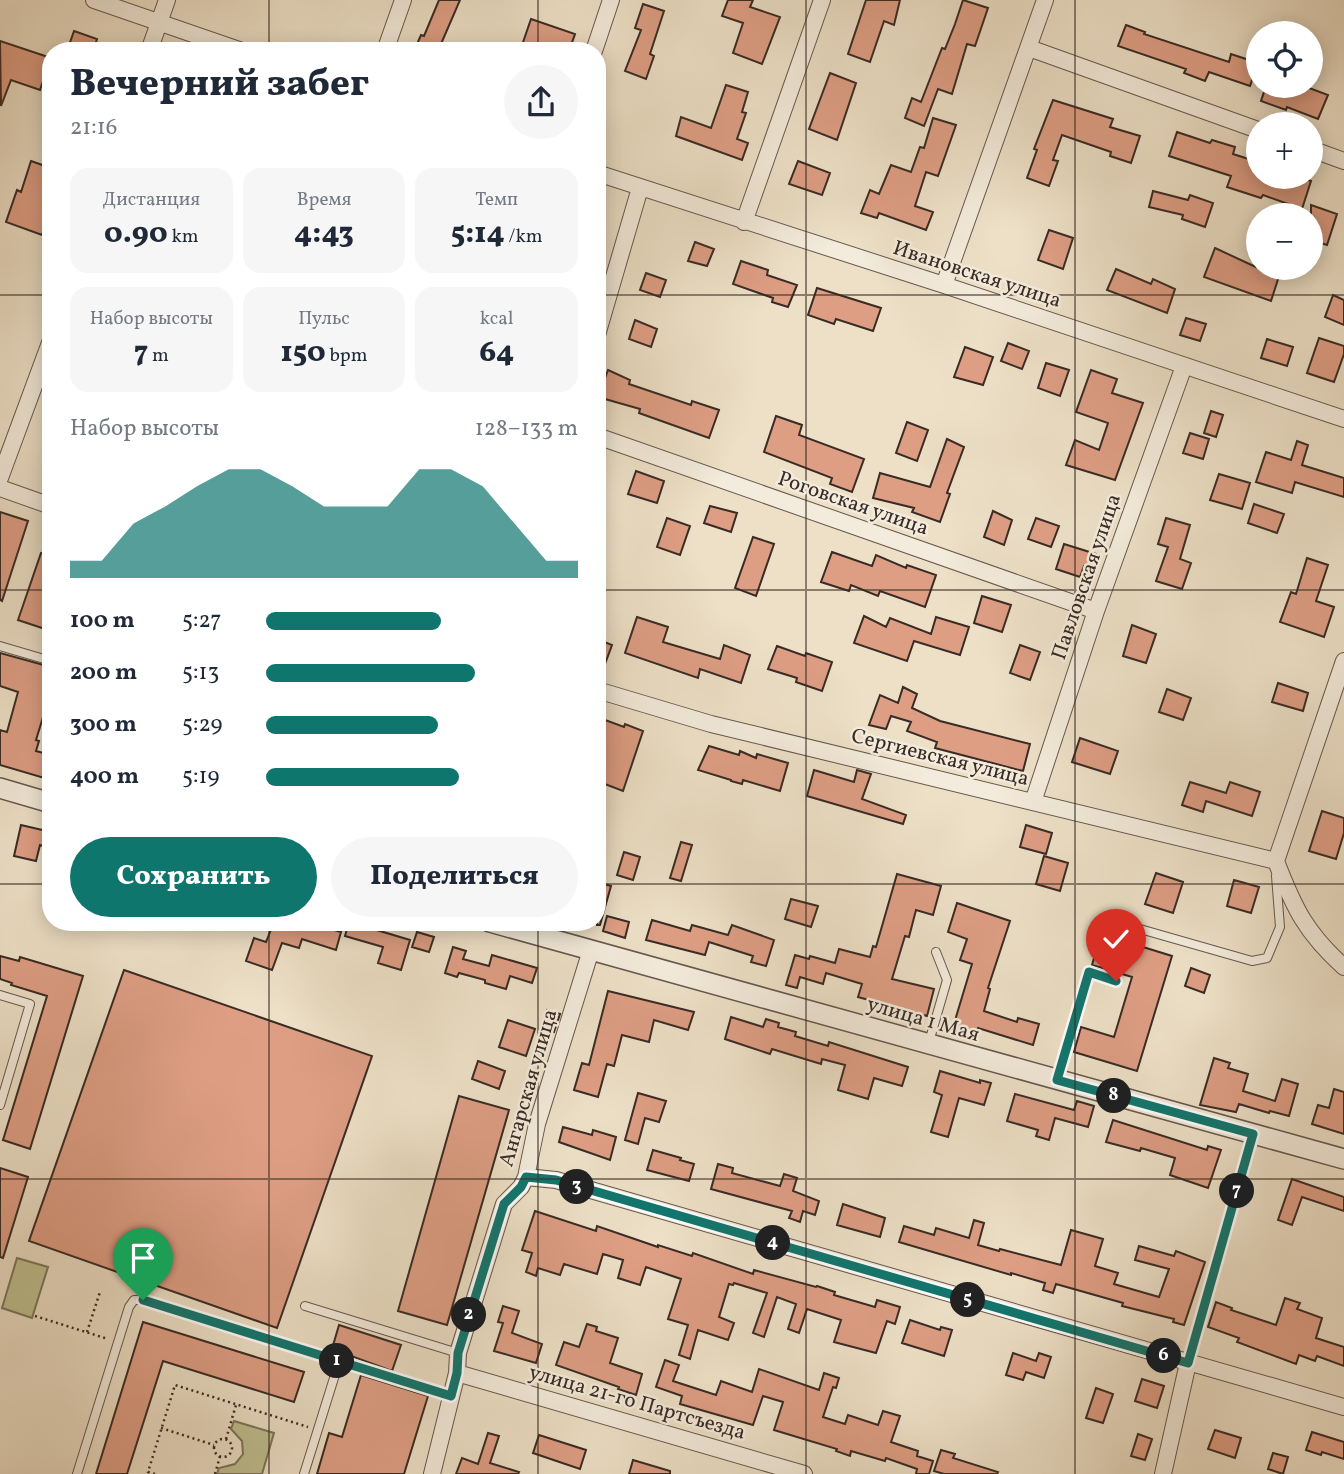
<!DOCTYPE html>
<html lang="ru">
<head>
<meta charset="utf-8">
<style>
	body { margin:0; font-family:Vollkorn,serif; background:#f6f6f7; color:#1f2937; height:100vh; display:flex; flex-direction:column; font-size:26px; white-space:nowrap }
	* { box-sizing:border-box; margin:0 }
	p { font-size:23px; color:#747a83 }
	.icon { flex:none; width:38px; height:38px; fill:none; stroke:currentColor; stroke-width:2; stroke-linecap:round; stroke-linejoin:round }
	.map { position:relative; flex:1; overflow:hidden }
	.details { position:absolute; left:42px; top:42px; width:564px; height:889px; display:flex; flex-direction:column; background:#fff; border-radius:28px; box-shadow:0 4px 18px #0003 }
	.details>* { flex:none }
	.buttons { position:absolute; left:1246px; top:21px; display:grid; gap:14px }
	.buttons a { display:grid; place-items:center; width:77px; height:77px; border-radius:50%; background:#fff; box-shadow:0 4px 18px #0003; font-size:35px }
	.pin { position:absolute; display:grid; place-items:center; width:60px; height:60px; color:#fff; margin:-72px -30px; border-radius:50% 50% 50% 0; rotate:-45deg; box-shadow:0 0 7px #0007 }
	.pin .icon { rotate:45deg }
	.km { position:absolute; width:35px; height:35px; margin:-18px; border-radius:50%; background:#222; color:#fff; font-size:19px; line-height:35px; text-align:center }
	.round { display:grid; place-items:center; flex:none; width:74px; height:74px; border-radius:37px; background:#f6f6f7 }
	.overview { display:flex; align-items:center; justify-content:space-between; height:119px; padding:0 28px }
	h1 { font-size:38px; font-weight:800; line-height:52px }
	.figures { display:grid; grid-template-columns:repeat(3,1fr); gap:10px; height:119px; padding:7px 28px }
	.figures div { display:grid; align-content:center; border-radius:18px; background:#f6f6f7; text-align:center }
	.figures b { font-size:30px; font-weight:800 }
	.figures small { font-size:19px; font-weight:400 }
	.figures p { font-size:19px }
	.chart { height:196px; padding:14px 28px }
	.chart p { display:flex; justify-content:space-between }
	.chart svg { width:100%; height:126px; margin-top:7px; fill:#0f766e; opacity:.7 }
	.button { display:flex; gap:14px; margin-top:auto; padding:14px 28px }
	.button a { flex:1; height:80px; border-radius:42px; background:#0f766e; color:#fff; font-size:28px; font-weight:800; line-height:80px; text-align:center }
	.button a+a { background:#f6f6f7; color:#1f2937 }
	ul { padding:0 28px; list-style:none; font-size:23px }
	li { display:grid; grid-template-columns:112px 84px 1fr; align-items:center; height:52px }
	li i { height:18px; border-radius:9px; background:#0f766e }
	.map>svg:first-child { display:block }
	.green { fill:#bfc091; stroke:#7c765b; stroke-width:2 }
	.building { fill:#de9e84; stroke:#392b25; stroke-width:2 }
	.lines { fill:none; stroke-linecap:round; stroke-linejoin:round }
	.service-casing { stroke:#66584e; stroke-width:10 }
	.minor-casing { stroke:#66584e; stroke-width:18 }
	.tertiary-casing { stroke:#66584e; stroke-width:22 }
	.path { stroke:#392b25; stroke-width:2.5; stroke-dasharray:2 3.5; stroke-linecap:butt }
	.service { stroke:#f3ebdb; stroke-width:8 }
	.minor { stroke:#f3ebdb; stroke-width:16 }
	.tertiary { stroke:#f3ebdb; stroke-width:19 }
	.route-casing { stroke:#fff; stroke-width:14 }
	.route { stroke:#0f766e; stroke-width:9 }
	.grid { fill:none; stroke:#392b25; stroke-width:2; stroke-opacity:0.55 }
	.labels { text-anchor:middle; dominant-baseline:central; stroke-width:5; stroke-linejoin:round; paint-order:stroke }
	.street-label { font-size:21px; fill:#392b25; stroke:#f3ebdb }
</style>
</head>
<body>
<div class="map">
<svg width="1344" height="1474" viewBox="0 0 1344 1474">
	<rect width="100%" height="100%" fill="#ede0c7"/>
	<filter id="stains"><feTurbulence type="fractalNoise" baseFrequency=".00286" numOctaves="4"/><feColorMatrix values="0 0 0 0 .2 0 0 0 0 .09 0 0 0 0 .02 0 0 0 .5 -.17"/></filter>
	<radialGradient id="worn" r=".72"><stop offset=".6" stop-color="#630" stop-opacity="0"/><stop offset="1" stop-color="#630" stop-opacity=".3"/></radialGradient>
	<path class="green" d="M17 1258 48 1267 32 1318 2 1308Z
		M234 1421 274 1433 262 1474H217L219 1468 235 1464 243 1454 242 1441 231 1429Z"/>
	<path class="building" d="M439 0H460L438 51H414L421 35 424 36Z
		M728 0H753L750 7 780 17 762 64 733 53 743 23 722 16Z
		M866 0H900L894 25 884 21 870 62 848 54Z
		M963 0 988 8 975 46 967 44 952 94 938 89 924 126 905 118 912 98 921 102 942 48 945 49 955 24Z
		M643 4 664 11 650 54 654 56 646 79 625 71 641 30 635 28Z
		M531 19 575 34 569 51H520Z
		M1126 25 1145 32 1144 34 1229 62 1231 54 1258 63 1250 86 1209 72 1205 81 1184 73 1186 69 1118 46Z
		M74 31 97 39 93 51H67Z
		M0 41 51 58 40 90 11 80 1 106Z
		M830 73 856 83 837 140 809 129Z
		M726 85 748 92 742 112 746 113 737 139 748 143 742 160 676 136 681 117 711 128Z
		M1266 86H1304L1328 95 1318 119 1287 107 1286 110 1261 101Z
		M1053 100 1113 119 1110 127 1140 136 1131 163 1110 156 1111 152 1062 135 1053 160 1058 161 1049 186 1027 178 1037 150 1034 149Z
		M933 118 956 125 938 176 926 172 915 206 933 212 926 230 879 213 877 218 861 213 870 190 879 194 891 165 911 172 920 147 924 148Z
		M1177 132 1210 143 1212 140 1235 147 1233 154 1258 162V177H1298L1311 181 1302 209 1263 195 1261 198 1227 187 1231 176 1169 156Z
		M31 161 51 168V211L42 235 6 222 17 190 21 192Z
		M798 161 830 173 822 195 789 184Z
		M1153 191 1188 200 1190 195 1213 203 1205 227 1182 219 1183 215 1149 207Z
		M1311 205 1337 214 1327 245 1311 240Z
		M1049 230 1073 238 1063 269 1038 260Z
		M695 242 714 249 707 266 688 261Z
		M1215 248 1258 268 1280 273 1271 301 1204 277Z
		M741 261 768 270 767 275 797 285 788 307 772 302 773 298 733 284Z
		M1116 269 1151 284 1153 279 1175 289 1167 313 1107 290Z
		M646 273 666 280 660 297 640 290Z
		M817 288 881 308 873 331 836 319 834 324 808 315Z
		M1333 295 1344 300V325L1325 317Z
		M1186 318 1206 324 1200 341 1180 335Z
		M635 320 657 329 651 347 629 339Z
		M1319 338 1344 346V354L1334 382 1307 373Z
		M1267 339 1293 347 1287 366 1261 358Z
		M1008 343 1029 351 1022 369 1001 361Z
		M965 347 993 357 983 385 954 377Z
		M1046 363 1069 370 1060 396 1038 388Z
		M608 370 630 380 629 384 691 405 692 401 719 410 709 438 639 413 640 409 598 397Z
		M1091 370 1117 379 1112 393 1143 403 1115 480 1066 465 1075 440 1099 450 1108 423 1076 412Z
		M1211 411 1223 415 1216 437 1204 433Z
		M776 416 802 425 799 435 864 459 852 492 830 484 832 478 764 452Z
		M907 422 928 430 917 461 896 453Z
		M1190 433 1209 439 1203 459 1183 453Z
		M947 439 964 447 947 493 950 494 940 522 912 512 914 508 873 498 880 473 930 487Z
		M1297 441 1308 445 1302 465 1344 478V497L1295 482 1292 493 1256 482 1266 452 1291 460Z
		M636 471 664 481 657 503 628 494Z
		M1219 474 1250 483 1242 509 1210 500Z
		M1254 504 1284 514 1277 533 1248 523Z
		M710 506 737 513 731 532 704 523Z
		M993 511 1012 520 1004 545 984 537Z
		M0 512 28 521 2 601 0 600Z
		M667 518 690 526 680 555 657 547Z
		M1036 518 1059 526 1051 547 1028 539Z
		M1166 518 1190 525 1180 559 1191 563 1182 589 1156 581 1168 547 1158 544Z
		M753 537 774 544 756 596 735 588Z
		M1064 544 1096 554 1092 569 1084 566 1080 577 1056 569Z
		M832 552 872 566 876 555 906 568 907 565 936 575 925 607 880 591 878 596 851 585 849 591 821 582Z
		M41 553 51 556V612L45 629 18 620Z
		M1307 558 1328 565 1316 601 1334 607 1324 637 1280 622 1291 592 1296 594Z
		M982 596 1011 605 1002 632 974 623Z
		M864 616 886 627 890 618 931 634 936 617 969 627 960 655 914 641 907 661 854 643Z
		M637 617 668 627 663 642 720 659 724 645 750 655 741 683 700 669 698 678 625 653Z
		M1132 625 1156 634 1146 663 1123 656Z
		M597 639 612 645 599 680H597Z
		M1020 645 1040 652 1030 680 1010 673Z
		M777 646 805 656 806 653 832 662 822 691 796 682 797 678 768 669Z
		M0 653 51 667V691L36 740 39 741 36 751 51 755V780L0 765V730L7 732 18 692 0 686Z
		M1278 683 1308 693 1303 711 1272 702Z
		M903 687 917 694 912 708 940 721 1030 744 1023 771 935 748 937 742 907 731 911 722 891 716 886 729 869 725 880 695 898 703Z
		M1167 689 1191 698 1183 720 1159 712Z
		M597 717 624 727 625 724 643 731 623 791 597 781Z
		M1080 738 1118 751 1110 774 1072 762Z
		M709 746 739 755 740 751 756 758 757 754 788 763 780 791 743 780 742 784 731 781V780L698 770Z
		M814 770 854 782 857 770 871 774 862 799 906 815 903 824 807 796Z
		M1190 782 1226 793 1230 782 1260 792 1252 816 1206 801 1203 812 1182 805Z
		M1322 811 1344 818V833L1336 859 1309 851Z
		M21 825 51 832V849L40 845 36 861 14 856Z
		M1026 825 1052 833 1046 854 1020 847Z
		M681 842 692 845 681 881 670 878Z
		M624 852 640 857 633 880 617 875Z
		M1044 856 1068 863 1060 891 1036 884Z
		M1156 873 1183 882 1173 913 1145 904Z
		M897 874 941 886 933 915 916 910 909 937 905 936 892 979 934 989 927 1016 858 997 862 984 826 973 823 984 800 977 797 988 786 985 795 955 809 959 810 956 835 963 839 949 870 957 873 946 876 947Z
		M1234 880 1259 887 1251 913 1227 906Z
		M597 882 611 886 600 925H597Z
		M791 899 818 906 811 927 785 919Z
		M957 903 1010 921 988 988 990 989 984 1011 1017 1022 1018 1018 1039 1024 1033 1045 978 1028 976 1034 953 1027 972 964 960 960 967 939 948 932Z
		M607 916 629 922 625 938 603 931Z
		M652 920 690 931 692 925 728 935 732 925 774 940 766 966 751 962 753 956 709 942 705 955 646 940Z
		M274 922H319L318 925 341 932 336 950 302 939 299 948 282 943 272 970 246 961 254 938 266 942Z
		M349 922H372L370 928 410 940 401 970 378 963 383 947 345 936Z
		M417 932 434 937 429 952 412 947Z
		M1101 934 1172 956 1137 1071 1074 1052 1081 1027 1114 1037 1132 977 1092 965Z
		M453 947 466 951 463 959 489 966 492 955 537 968 532 983 510 976 506 989 485 983V980L459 973 457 977 445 973Z
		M0 956 19 961 20 957 83 976 30 1149 3 1140 47 996 11 985 12 983 0 979Z
		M1191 968 1210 975 1204 993 1185 986Z
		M124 970 372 1056 277 1328 29 1241Z
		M608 991 694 1012 688 1030 654 1020 649 1042 622 1035 614 1066 607 1064 598 1097 574 1090 582 1063 589 1065Z
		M547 1010 560 1014 554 1032 541 1028Z
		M731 1017 763 1027 766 1019 779 1023 778 1027 796 1032 795 1036 828 1046 829 1042 908 1067 902 1086 874 1078 868 1099 838 1090 845 1065 822 1059 821 1064 772 1049 770 1054 725 1039Z
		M508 1020 535 1029 526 1056 499 1047Z
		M1214 1058 1230 1063 1228 1068 1248 1074 1243 1091 1275 1101 1282 1079 1298 1084 1289 1116 1270 1111 1269 1113 1239 1104 1236 1112 1200 1105Z
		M478 1061 505 1071 499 1089 472 1079Z
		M940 1071 980 1083V1080L991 1083 984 1105 959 1098 948 1137 931 1132 942 1095 934 1092Z
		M1334 1089 1344 1092V1134L1312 1124 1318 1105 1329 1108Z
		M638 1093 666 1101 659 1122 645 1118 638 1144 625 1140Z
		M1015 1094 1074 1110 1077 1101 1094 1106 1088 1127 1055 1118 1049 1140 1036 1136 1038 1130 1007 1121Z
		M459 1096 509 1110 447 1325 398 1311Z
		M1113 1120 1207 1150 1208 1146 1221 1150 1208 1188 1170 1175 1175 1158 1141 1148 1140 1151 1106 1142Z
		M563 1127 592 1135 593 1130 616 1137 610 1160 559 1142Z
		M653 1150 681 1158 680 1160 694 1164 689 1181 647 1170Z
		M718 1164 733 1168 732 1173 780 1186 784 1174 797 1178 793 1191 819 1201 815 1215 803 1211 800 1222 789 1218 792 1211 711 1189Z
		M0 1168 28 1177 3 1258 0 1257Z
		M1292 1179 1344 1197V1211L1302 1197 1292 1225 1278 1220Z
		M843 1204 885 1218 880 1237 837 1225Z
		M535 1211 596 1231 597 1226 658 1247V1245L692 1256 693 1253 753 1274 754 1270 816 1287 817 1286 835 1292 834 1295 875 1307 877 1300 900 1307 895 1324 887 1321 876 1353 834 1342 841 1320 807 1309 799 1333 788 1329 796 1304 777 1297 764 1337 753 1333 767 1293 734 1283 733 1285 729 1284 719 1317 734 1323 728 1340 698 1330 690 1359 679 1355 688 1325 668 1319 681 1279 646 1267 640 1285 618 1278 623 1260 603 1254 597 1274 564 1264 560 1275 538 1268 536 1276 526 1272 532 1253 522 1250Z
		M974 1220 984 1223 978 1245 999 1251 1000 1249 1061 1265 1071 1230 1103 1239 1095 1266 1118 1273 1114 1284 1159 1297 1169 1269 1135 1260 1139 1246 1174 1256 1176 1251 1205 1262 1184 1325 1173 1322 1174 1319 1122 1306 1123 1303 1056 1284 1053 1293 1043 1290 1045 1283 1011 1273V1275L899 1242 904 1226 934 1235 936 1228 969 1238Z
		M1285 1298 1300 1303 1297 1309 1322 1318 1316 1338 1344 1347V1366L1317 1356 1315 1361 1299 1355 1296 1364 1237 1342 1239 1338 1208 1327 1216 1302 1232 1308 1231 1310 1276 1325Z
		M503 1306 519 1311 512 1333 542 1344 536 1363 494 1351 503 1323 498 1322Z
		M910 1320 940 1330 941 1327 952 1330 944 1356 902 1343Z
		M143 1322 304 1372 294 1402 163 1361 127 1474H96Z
		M587 1324 597 1327 596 1331 618 1338 610 1363 642 1374 636 1395 618 1389 619 1387 556 1365 564 1342 579 1347Z
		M339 1325 401 1345 392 1371 332 1349Z
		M1013 1353 1036 1361 1039 1353 1051 1357 1044 1378 1026 1372 1023 1380 1006 1375Z
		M665 1360 679 1365 673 1381 716 1395 721 1381 752 1392 759 1369 819 1390 824 1373 839 1378 836 1388 833 1387 823 1417 845 1424 848 1415 878 1425 883 1411 900 1416 891 1442 918 1451 917 1456 933 1461 929 1474H916L917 1469 886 1458 885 1461 851 1451 850 1456 836 1451 837 1449 774 1430 783 1402 763 1396 753 1425 680 1404 682 1396 656 1387Z
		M361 1375 428 1396 404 1474H317L329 1433 342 1437Z
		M1142 1379 1164 1386 1157 1408 1135 1401Z
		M1096 1388 1113 1394 1103 1423 1086 1418Z
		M1215 1430 1241 1438 1235 1458 1208 1449Z
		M1312 1432 1344 1442V1459L1322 1452 1321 1455 1306 1450Z
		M488 1433 499 1436 490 1463 519 1472 518 1474H456L462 1458 478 1464Z
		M1138 1434 1152 1439 1145 1460 1131 1456Z
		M539 1435 586 1450 580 1469 533 1453Z
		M941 1450 955 1454 953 1458 998 1472 997 1474H944L934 1471Z
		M1273 1453 1288 1457 1283 1474 1268 1469Z
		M633 1460 670 1471V1474H629Z"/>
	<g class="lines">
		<defs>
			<path id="service" d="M0 646 51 661
				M1105 919 1252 961 1267 958 1280 927 1276 876
				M0 995 30 1004 0 1105
				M929 1042 947 980 936 952
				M1058 1078 1089 973 1116 981
				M305 1306 458 1353
				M77 1474 129 1307 134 1300H143L451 1396
				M304 1474 339 1362"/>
			<path id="minor" d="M94 0 242 51
				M1029 48 1258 130
				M149 51 167 0
				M385 51 403 0
				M594 51 611 0
				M1311 149 1344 161
				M597 173 944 285 1344 419
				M744 222 822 0
				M944 285 1045 0
				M597 335 640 188
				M597 436 1096 611
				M0 478 51 340
				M0 488 51 506
				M1344 661 1276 861C1294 908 1306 933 1344 967
				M597 690 711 724 1276 861
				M1033 802 1096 611 1184 366
				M526 1177 556 1180 1344 1407
				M457 1373 804 1474
				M432 1474 457 1373 458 1353 504 1204 521 1187 526 1177 537 1124 591 950
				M1163 1474 1188 1363"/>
			<path id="tertiary" d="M0 788 51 803
				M490 922 1344 1159"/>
		</defs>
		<use href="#service" class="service-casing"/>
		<use href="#minor" class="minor-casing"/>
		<use href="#tertiary" class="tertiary-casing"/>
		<path class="path" d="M35 1316 108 1339
			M87 1332 100 1292
			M1192 1350 1249 1147
			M161 1428 214 1445
			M214 1448a9 9 0 1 1 18 0a9 9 0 1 1-18 0Z
			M226 1439 236 1405
			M155 1474 148 1472 175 1385 308 1427
			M215 1474 220 1456"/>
		<use href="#service" class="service"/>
		<use href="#minor" class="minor"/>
		<use href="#tertiary" class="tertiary"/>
	</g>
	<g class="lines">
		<defs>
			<path id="route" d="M143 1300 451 1396 457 1373 458 1353 504 1204 521 1187 526 1177 556 1180 1188 1363 1253 1134 1057 1080 1089 972 1116 981"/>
		</defs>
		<use href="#route" class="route-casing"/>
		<use href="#route" class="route"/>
	</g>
	<path class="grid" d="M269 0V51M538 0V51M806 0V1474M1075 0V1474M0 295H51M597 295H1344M0 590H51M597 590H1344M0 884H51M597 884H1344M269 922V1474M538 922V1474M0 1179H1344"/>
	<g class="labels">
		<g class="street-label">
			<text transform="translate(977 275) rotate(18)">Ивановская улица</text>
			<text transform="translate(853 504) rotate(19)">Роговская улица</text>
			<text transform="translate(1087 577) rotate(-71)">Павловская улица</text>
			<text transform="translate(940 758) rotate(14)">Сергиевская улица</text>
			<text transform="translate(923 1020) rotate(16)">улица 1 Мая</text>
			<text transform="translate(529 1088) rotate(-74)">Ангарская улица</text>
			<text transform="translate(637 1403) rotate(16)">улица 21-го Партсъезда</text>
		</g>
	</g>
	<rect width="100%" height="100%" filter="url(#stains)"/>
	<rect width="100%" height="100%" fill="url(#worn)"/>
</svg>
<div class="buttons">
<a><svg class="icon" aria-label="locate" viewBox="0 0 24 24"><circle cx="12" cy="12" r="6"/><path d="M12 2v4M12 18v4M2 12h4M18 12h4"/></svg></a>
<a>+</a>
<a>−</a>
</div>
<div class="pin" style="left:143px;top:1300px;background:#1e9e55"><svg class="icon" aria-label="arrive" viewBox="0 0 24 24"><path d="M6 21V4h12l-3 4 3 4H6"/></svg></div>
<div class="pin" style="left:1116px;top:981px;background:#d93025"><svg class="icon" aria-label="check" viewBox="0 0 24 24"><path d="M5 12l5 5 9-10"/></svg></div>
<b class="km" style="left:337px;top:1361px">1</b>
<b class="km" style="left:469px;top:1315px">2</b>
<b class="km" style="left:577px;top:1187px">3</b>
<b class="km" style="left:773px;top:1243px">4</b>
<b class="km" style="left:968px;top:1300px">5</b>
<b class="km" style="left:1164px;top:1356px">6</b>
<b class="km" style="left:1237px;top:1191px">7</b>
<b class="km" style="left:1114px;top:1096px">8</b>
<section class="details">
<div class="overview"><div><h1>Вечерний забег</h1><p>21:16</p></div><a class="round"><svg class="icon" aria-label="share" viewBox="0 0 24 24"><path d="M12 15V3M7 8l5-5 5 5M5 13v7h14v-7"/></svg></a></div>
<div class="figures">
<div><p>Дистанция</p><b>0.90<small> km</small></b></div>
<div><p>Время</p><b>4:43</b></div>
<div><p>Темп</p><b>5:14<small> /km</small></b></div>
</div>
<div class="figures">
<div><p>Набор высоты</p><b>7<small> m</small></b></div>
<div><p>Пульс</p><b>150<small> bpm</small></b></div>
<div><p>kcal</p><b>64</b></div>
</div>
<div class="chart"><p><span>Набор высоты</span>128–133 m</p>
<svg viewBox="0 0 160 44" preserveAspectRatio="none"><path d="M0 44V38L10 38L20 25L30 19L40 12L50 6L60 6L70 12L80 19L90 19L100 19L110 6L120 6L130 12L140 25L150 38L160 38V44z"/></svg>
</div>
<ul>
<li><b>100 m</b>5:27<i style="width:56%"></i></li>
<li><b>200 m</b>5:13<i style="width:67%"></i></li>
<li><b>300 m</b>5:29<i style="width:55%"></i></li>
<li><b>400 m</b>5:19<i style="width:62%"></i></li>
</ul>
<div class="button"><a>Сохранить</a><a>Поделиться</a></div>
</section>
</div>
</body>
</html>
